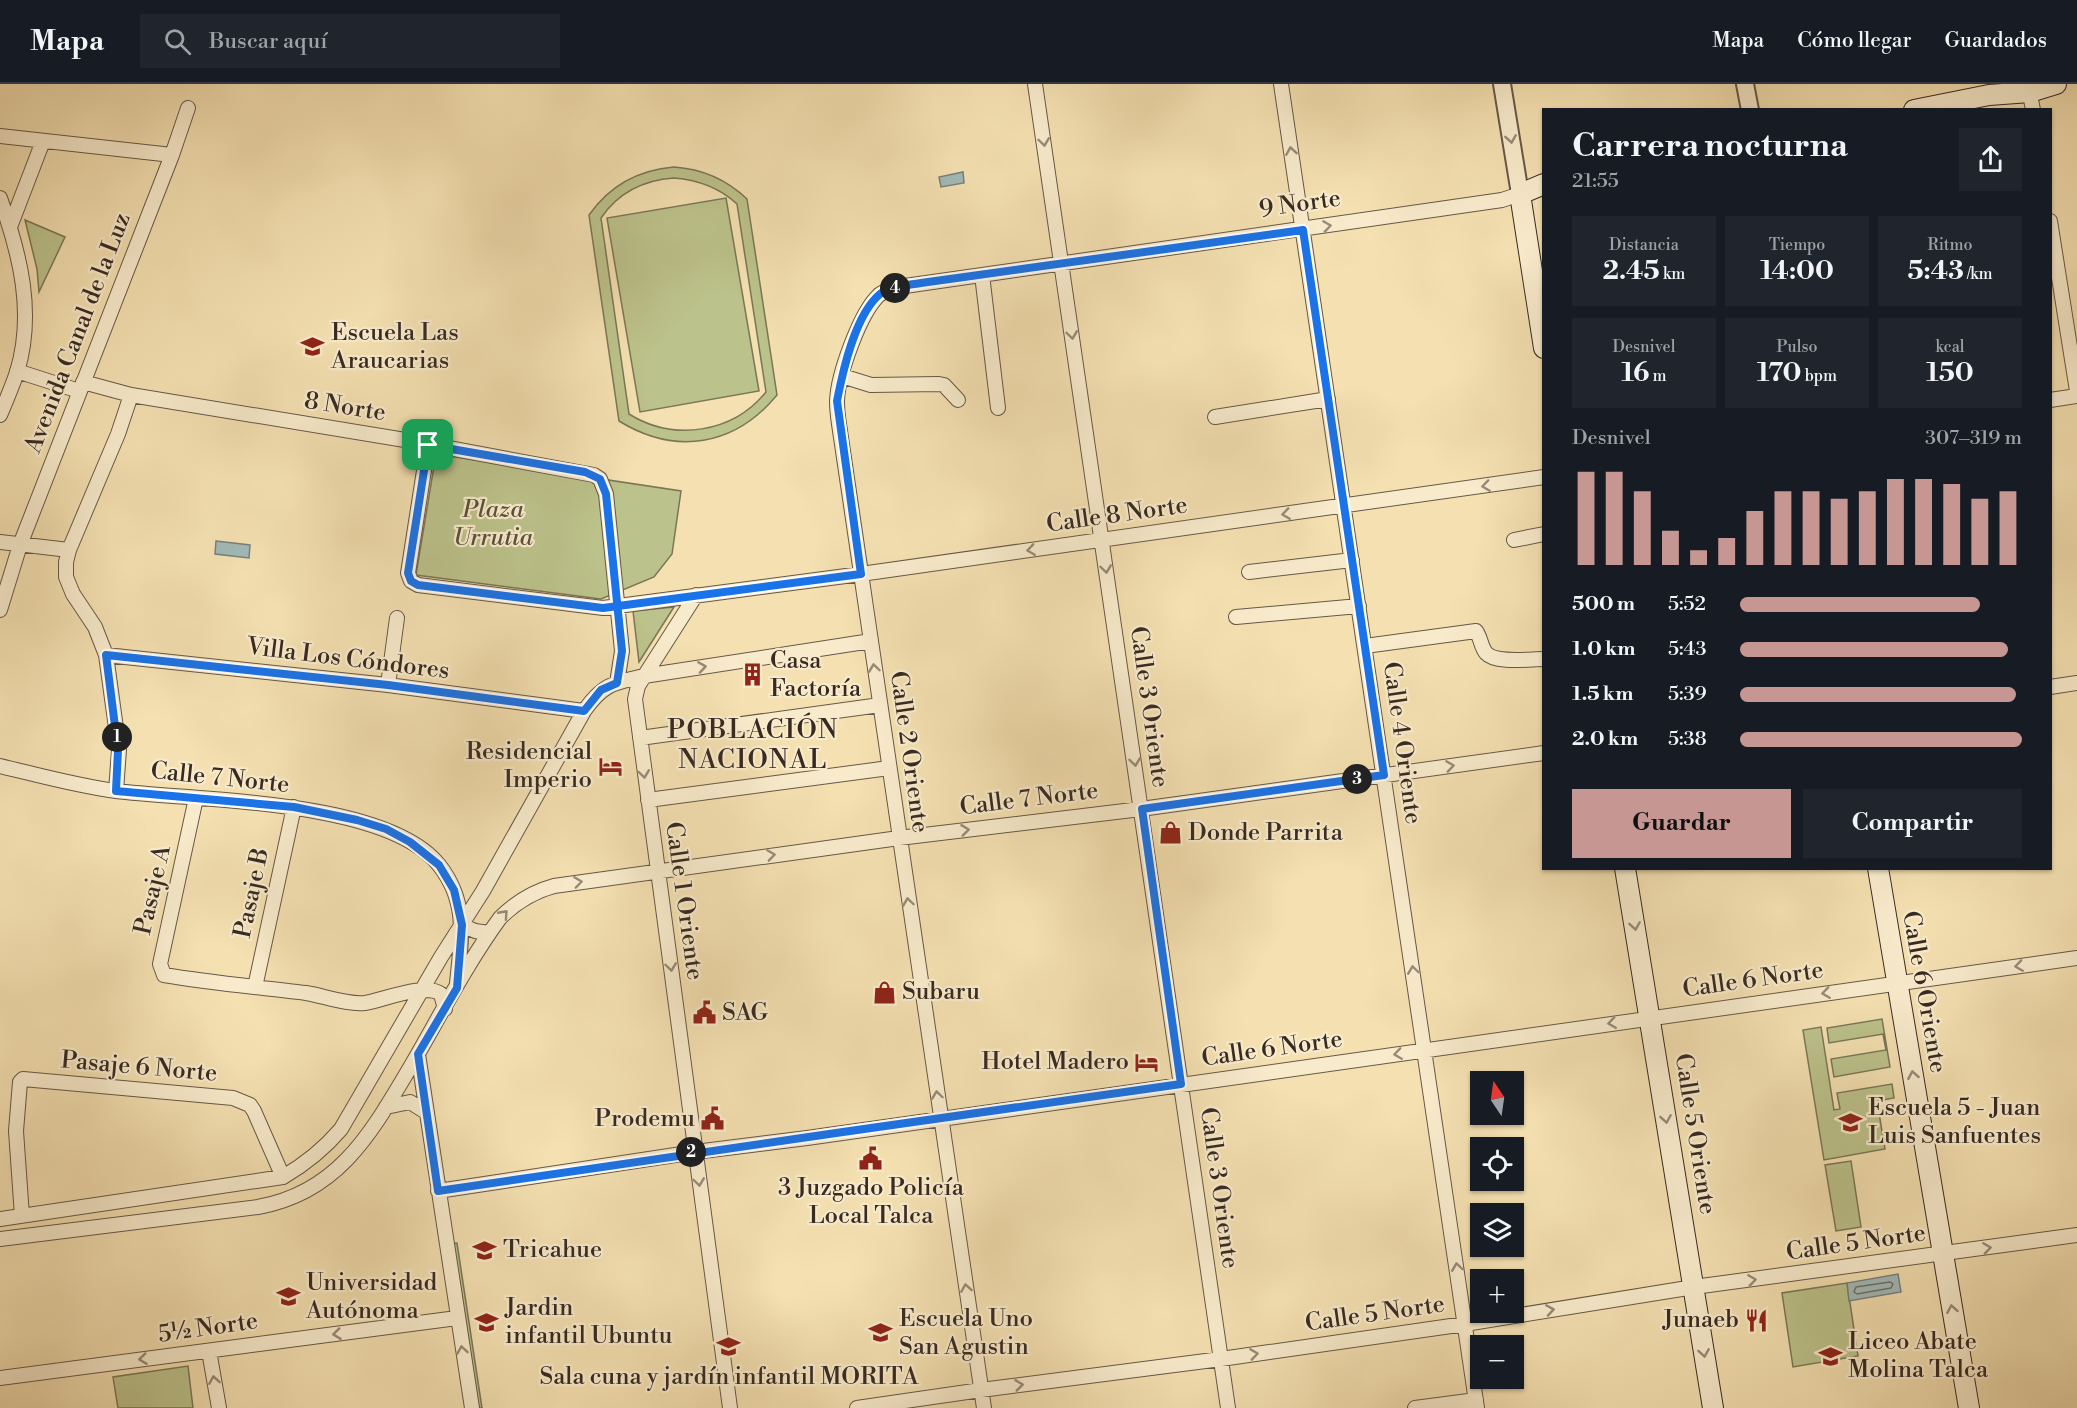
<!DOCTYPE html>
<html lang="es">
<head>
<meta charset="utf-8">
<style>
	body { margin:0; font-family:"Libre Bodoni",serif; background:#20242c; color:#f1f3f6; height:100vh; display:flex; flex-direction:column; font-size:22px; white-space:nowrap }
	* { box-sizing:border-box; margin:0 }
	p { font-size:20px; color:#9ea1a6 }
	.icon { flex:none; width:33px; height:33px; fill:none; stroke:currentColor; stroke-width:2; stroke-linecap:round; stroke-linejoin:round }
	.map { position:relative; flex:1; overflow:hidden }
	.drawer { position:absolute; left:1542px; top:24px; width:510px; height:762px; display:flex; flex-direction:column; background:#171b24; border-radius:0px; box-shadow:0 2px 4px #0004 }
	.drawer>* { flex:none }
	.needle { width:39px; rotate:347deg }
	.buttons { position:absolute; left:1470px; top:987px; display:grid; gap:12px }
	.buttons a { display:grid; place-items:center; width:54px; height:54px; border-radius:0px; background:#171b24; box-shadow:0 2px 4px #0004; font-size:30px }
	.pin { position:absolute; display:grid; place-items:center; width:51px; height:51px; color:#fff; margin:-26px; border-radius:12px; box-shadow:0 3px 9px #0006 }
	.km { position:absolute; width:30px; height:30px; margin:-15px; border-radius:50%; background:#222; color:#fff; font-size:16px; line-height:30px; text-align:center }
	.round { display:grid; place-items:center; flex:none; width:63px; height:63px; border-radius:0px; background:#20242c }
	.summary { display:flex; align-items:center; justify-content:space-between; height:102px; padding:0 30px }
	h1 { font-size:33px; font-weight:800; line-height:45px }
	.metrics { display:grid; grid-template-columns:repeat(3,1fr); gap:9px; height:102px; padding:6px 30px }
	.metrics div { display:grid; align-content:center; border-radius:0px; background:#20242c; text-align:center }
	.metrics b { font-size:26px; font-weight:800 }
	.metrics small { font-size:16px; font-weight:400 }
	.metrics p { font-size:16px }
	.chart { height:168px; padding:12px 30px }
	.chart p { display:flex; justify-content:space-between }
	.chart svg { width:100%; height:108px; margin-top:6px; stroke:#c59692; stroke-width:6 }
	.action { display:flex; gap:12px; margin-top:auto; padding:12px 30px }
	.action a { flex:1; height:69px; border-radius:0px; background:#c59692; color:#111; font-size:24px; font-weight:800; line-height:69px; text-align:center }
	.action a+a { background:#20242c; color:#f1f3f6 }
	ul { padding:0 30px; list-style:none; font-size:20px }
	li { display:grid; grid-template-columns:96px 72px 1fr; align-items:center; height:45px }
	li i { height:15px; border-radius:8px; background:#c59692 }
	header { display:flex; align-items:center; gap:36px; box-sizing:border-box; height:84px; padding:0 30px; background:#171b24; border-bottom:2px solid #363941 }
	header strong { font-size:28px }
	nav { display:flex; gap:33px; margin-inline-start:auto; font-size:21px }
	.search { width:420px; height:54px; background:#20242c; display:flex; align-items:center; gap:15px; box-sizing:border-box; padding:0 21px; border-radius:0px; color:#9ea1a6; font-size:22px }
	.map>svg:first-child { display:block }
	.green { fill:#bcc28b; stroke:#7a7656; stroke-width:1.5; fill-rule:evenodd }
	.water { fill:#a2bab8; stroke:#78807c; stroke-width:1.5 }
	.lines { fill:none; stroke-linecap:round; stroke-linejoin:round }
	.shore { stroke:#6d726d; stroke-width:1.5 }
	.minor-casing { stroke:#675846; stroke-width:16 }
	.tertiary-casing { stroke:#675846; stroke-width:20 }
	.secondary-casing { stroke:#382a22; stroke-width:22 }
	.minor { stroke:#f8ebcc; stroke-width:14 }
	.tertiary { stroke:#f8ebcc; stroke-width:16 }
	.secondary { stroke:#f8ebcc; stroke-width:20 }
	.oneway { stroke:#988a77 }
	.route-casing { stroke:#fff; stroke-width:12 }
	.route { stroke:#1a73e8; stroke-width:8 }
	.labels { text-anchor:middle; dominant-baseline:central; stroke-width:4.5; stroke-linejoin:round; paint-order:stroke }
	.street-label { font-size:24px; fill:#382a22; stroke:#f8ebcc }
	.poi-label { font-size:24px; fill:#382a22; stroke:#f8ebcc; text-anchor:start }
	.park-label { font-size:24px; font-style:italic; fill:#59503c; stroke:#f8ebcc }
	.neighbourhood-label { font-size:26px; letter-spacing:1.5px; fill:#382a22; stroke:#f8ebcc }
</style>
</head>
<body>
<header>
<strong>Mapa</strong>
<div class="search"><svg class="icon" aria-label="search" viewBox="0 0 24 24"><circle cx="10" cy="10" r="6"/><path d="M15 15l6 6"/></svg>Buscar aquí</div>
<nav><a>Mapa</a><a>Cómo llegar</a><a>Guardados</a></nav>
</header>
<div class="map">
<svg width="2077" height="1324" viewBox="0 0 2077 1324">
	<rect width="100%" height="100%" fill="#f4e0b1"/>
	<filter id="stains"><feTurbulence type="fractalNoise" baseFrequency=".00333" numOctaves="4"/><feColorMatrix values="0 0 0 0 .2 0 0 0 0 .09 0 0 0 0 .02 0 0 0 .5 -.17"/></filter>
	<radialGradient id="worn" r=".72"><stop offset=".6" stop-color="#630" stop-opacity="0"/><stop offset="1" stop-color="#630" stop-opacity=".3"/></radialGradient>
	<path class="green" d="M674 83C703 85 726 95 747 115L777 311C735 362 676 372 619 337L589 131C610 101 638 86 674 83ZM674 94C698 96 719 103 737 120L766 308C733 349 674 358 629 330L601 134C618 109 644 96 674 94Z
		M726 114 759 307 640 328 607 134Z
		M25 136 65 153 39 208 37 185Z
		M436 370 681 407 672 470 654 493 601 515 416 491Z
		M674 523 639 578 633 527Z
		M1882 935 1890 983 1834 993 1831 975 1886 966 1883 950 1829 959 1827 944Z
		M1821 943 1834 1026 1840 1025 1837 1009 1892 1000 1894 1014 1877 1017 1885 1065 1824 1076 1803 946Z
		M1851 1077 1861 1143 1836 1147 1825 1081Z
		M457 1159 482 1324H475L449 1160Z
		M1847 1199 1858 1272 1793 1283 1782 1209Z
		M188 1282 193 1324H118L113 1293Z"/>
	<path class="water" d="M963 88 964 99 941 103 939 93Z
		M216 457 250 461 249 474 215 470Z
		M1898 1190 1901 1208 1849 1217 1847 1199Z"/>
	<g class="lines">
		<path class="shore" d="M1890 1198 1893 1200 1891 1204 1857 1210 1854 1208 1856 1203Z"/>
		<defs>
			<path id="minor" d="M1035 0 1228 1324
				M1281 0 1477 1324
				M2028 0 2033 26
				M0 52 172 71
				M0 114C20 170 35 229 17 288 12 303 6 317 0 331
				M2050 137 2077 307
				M10 143 43 57
				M982 191 998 324
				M17 287 79 307
				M842 292 871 301 939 300 944 301 958 316
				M83 298 131 311 411 357 594 391 600 395 606 410 622 567 617 599
				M2050 316 2077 312
				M1215 333 1328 315
				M428 361 408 489 411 497 418 501 603 524 861 490 1544 393
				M1514 456 1544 450
				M0 458 69 466
				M1249 488 1352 476
				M696 511 638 602 635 615 730 1324
				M0 526 20 461 172 71 188 24
				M1236 533 1359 522
				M1365 562 1476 547C1481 554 1481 563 1486 569 1496 580 1529 575 1544 575
				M106 571 388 601 584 627
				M388 601 397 534
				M2050 603 2077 599
				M640 654 880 621
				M0 682C38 691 77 702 116 707 198 717 386 715 439 781 469 819 461 856 457 899
				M116 707 119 666 106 571 95 543 73 510 66 493V478L69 466 118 350 131 311
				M196 714 160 880 164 891C211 899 259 903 306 909 324 912 348 921 365 919 384 916 425 898 441 910L445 925
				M648 716 889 684
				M462 841 475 847 489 849
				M255 903 294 723
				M418 970 472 1324
				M386 1023 410 1018 426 1028
				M438 1107 695 1068 807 1054 2077 874
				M22 1132 16 1047 20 998 23 995 233 1014 250 1021 254 1027 283 1093
				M0 1135 283 1093C307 1079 324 1065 341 1045L441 873 483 807 584 627C603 600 613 599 644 592L871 557
				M0 1155 258 1123C337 1109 370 1051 408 987 438 936 465 882 500 834 516 818 532 808 554 802L899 754 1141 725 1544 669
				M209 1267 219 1324
				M0 1294 457 1234
				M857 1324 981 1306 1221 1275 1465 1240 1694 1203 2077 1151
				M984 1324 839 340C838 333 837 325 837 317 838 290 860 229 879 211 887 205 896 204 905 202L1502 116 1520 110
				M1415 1324 1476 1316"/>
			<path id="tertiary" d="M1502 0 1520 110
				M1745 0 1750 26"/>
			<path id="secondary" d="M1914 26 1989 11 2030 8 2056 0
				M1544 100 1520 110 1544 264
				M1625 784 1713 1324
				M1878 784 1969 1324"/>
		</defs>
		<use href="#minor" class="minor-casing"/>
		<use href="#tertiary" class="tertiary-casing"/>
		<use href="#secondary" class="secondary-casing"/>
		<use href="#minor" class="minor"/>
		<use href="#tertiary" class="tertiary"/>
		<use href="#secondary" class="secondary"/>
	</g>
	<defs><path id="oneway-chevron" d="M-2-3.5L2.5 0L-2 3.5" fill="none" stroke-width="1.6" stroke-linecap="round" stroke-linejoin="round" transform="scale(1.5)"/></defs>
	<g class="oneway">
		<use href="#oneway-chevron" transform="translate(1511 55) rotate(81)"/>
		<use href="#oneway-chevron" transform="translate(1044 58) rotate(82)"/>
		<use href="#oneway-chevron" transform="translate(1291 67) rotate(-99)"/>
		<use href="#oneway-chevron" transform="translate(1327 142) rotate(-8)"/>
		<use href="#oneway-chevron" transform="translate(1072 251) rotate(82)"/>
		<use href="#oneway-chevron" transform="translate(1486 402) rotate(172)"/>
		<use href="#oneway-chevron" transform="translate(1286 430) rotate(172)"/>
		<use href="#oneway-chevron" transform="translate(1031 466) rotate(172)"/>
		<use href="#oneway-chevron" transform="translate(1106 485) rotate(82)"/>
		<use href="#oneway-chevron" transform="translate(702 583) rotate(-9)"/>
		<use href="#oneway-chevron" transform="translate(874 584) rotate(-98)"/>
		<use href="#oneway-chevron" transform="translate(1135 678) rotate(82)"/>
		<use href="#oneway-chevron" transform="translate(1450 682) rotate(-8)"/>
		<use href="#oneway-chevron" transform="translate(644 690) rotate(82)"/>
		<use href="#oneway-chevron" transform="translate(965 746) rotate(-7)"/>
		<use href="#oneway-chevron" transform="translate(771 771) rotate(-8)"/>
		<use href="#oneway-chevron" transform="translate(578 798) rotate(-8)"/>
		<use href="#oneway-chevron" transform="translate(908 818) rotate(-98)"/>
		<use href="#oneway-chevron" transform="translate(504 830) rotate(-48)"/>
		<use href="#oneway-chevron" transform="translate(1635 842) rotate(81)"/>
		<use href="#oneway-chevron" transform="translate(2019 882) rotate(172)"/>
		<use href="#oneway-chevron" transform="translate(671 883) rotate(82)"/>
		<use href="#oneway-chevron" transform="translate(1413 886) rotate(-98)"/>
		<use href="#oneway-chevron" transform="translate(1826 909) rotate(172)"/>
		<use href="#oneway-chevron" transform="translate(1612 939) rotate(172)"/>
		<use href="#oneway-chevron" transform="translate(1398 970) rotate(172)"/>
		<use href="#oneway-chevron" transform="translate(1913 991) rotate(-100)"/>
		<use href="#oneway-chevron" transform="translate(937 1011) rotate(-98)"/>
		<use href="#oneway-chevron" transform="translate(1666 1035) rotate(81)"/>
		<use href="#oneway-chevron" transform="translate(699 1098) rotate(82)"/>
		<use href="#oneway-chevron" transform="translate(1987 1164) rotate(-8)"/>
		<use href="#oneway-chevron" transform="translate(1457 1183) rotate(-98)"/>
		<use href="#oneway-chevron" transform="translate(1752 1196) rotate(-8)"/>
		<use href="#oneway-chevron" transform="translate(966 1204) rotate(-99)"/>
		<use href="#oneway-chevron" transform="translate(1952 1225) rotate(-100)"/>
		<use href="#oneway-chevron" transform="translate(1550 1226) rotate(-9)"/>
		<use href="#oneway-chevron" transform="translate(337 1250) rotate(173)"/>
		<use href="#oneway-chevron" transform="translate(462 1266) rotate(-99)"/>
		<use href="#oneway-chevron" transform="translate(1704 1269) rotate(81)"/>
		<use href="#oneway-chevron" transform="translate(1254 1270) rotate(-8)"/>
		<use href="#oneway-chevron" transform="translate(143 1275) rotate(173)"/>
		<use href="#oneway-chevron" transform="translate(214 1296) rotate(-99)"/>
		<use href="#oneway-chevron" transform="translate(1019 1301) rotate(-7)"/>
	</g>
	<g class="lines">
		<defs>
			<path id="route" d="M428 361 585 388 600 395 606 410 622 567 617 599 601 606 584 627 388 601 106 571 118 666 116 707 294 723 357 736 386 745 410 758 439 781 454 806 462 841 457 904 418 970 438 1107C686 1069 933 1036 1181 1000L1142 725 1384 691 1303 146 921 199C908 201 891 202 880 210 855 231 843 286 837 317L861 490 603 524 418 501 411 497 408 489 428 361"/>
		</defs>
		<use href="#route" class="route-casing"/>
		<use href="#route" class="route"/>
	</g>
	<defs>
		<symbol id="school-bare" viewBox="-9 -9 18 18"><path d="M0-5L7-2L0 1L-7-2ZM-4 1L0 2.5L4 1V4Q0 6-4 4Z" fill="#8f2418" stroke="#f8ebcc" stroke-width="2.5" paint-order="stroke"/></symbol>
		<symbol id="building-bare" viewBox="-9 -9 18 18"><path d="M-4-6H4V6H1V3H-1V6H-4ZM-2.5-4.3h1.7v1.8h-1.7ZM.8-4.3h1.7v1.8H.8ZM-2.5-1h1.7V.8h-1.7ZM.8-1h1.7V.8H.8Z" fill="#8f2418" stroke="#f8ebcc" stroke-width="2.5" paint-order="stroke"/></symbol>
		<symbol id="hotel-bare" viewBox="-9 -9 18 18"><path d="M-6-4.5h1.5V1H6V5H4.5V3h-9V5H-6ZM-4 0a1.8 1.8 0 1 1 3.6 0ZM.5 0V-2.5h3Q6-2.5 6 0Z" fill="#8f2418" stroke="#f8ebcc" stroke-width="2.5" paint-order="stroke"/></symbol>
		<symbol id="shop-bare" viewBox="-9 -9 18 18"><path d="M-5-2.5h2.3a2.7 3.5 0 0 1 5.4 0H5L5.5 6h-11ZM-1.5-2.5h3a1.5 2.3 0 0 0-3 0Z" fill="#8f2418" stroke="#f8ebcc" stroke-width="2.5" paint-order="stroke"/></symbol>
		<symbol id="civic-bare" viewBox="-9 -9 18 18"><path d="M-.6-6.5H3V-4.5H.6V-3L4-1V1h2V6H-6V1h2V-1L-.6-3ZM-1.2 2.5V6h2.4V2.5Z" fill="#8f2418" stroke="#f8ebcc" stroke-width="2.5" paint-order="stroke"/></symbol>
		<symbol id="restaurant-bare" viewBox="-9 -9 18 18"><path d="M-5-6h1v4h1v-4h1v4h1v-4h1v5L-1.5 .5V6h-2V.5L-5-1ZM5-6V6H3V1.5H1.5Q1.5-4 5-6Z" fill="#8f2418" stroke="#f8ebcc" stroke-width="2.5" paint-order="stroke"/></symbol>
	</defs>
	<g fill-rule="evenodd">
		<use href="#school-bare" x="296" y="246" width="33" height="33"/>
		<use href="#building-bare" x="736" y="574" width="33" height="33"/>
		<use href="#hotel-bare" x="594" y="666" width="33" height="33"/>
		<use href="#shop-bare" x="1154" y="732" width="33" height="33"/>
		<use href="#shop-bare" x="868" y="892" width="33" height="33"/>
		<use href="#civic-bare" x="688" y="912" width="33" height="33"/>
		<use href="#hotel-bare" x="1130" y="962" width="33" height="33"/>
		<use href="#civic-bare" x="696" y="1018" width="33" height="33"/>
		<use href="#school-bare" x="1834" y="1022" width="33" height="33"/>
		<use href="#civic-bare" x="854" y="1058" width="33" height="33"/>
		<use href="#school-bare" x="468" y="1150" width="33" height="33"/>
		<use href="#school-bare" x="272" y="1196" width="33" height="33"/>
		<use href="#restaurant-bare" x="1740" y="1220" width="33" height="33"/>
		<use href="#school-bare" x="470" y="1222" width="33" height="33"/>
		<use href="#school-bare" x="864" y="1232" width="33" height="33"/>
		<use href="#school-bare" x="712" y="1246" width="33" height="33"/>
		<use href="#school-bare" x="1814" y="1256" width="33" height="33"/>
	</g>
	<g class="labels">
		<g class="street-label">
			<text transform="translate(1300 120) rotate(-8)">9 Norte</text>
			<text transform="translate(78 249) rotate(-69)">Avenida Canal de la Luz</text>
			<text transform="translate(345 323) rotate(9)">8 Norte</text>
			<text transform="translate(1117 431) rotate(-8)">Calle 8 Norte</text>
			<text transform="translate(348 575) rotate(7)">Villa Los Cóndores</text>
			<text transform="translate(1149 623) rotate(82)">Calle 3 Oriente</text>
			<text transform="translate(1402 659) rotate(82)">Calle 4 Oriente</text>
			<text transform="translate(909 668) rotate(82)">Calle 2 Oriente</text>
			<text transform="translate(220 694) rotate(6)">Calle 7 Norte</text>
			<text transform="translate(1029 715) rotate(-7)">Calle 7 Norte</text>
			<text transform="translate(153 806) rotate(-77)">Pasaje A</text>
			<text transform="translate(252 809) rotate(-78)">Pasaje B</text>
			<text transform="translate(684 817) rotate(82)">Calle 1 Oriente</text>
			<text transform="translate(1753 896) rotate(-8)">Calle 6 Norte</text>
			<text transform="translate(1924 908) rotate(80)">Calle 6 Oriente</text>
			<text transform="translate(1272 965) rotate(-8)">Calle 6 Norte</text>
			<text transform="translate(139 983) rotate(5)">Pasaje 6 Norte</text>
			<text transform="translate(1695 1050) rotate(81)">Calle 5 Oriente</text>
			<text transform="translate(1219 1104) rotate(82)">Calle 3 Oriente</text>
			<text transform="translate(1856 1159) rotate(-8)">Calle 5 Norte</text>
			<text transform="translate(1375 1230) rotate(-8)">Calle 5 Norte</text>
			<text transform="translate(208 1244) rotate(-8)">5½ Norte</text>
		</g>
		<g class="poi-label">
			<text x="331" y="249">Escuela Las<tspan x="331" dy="28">Araucarias</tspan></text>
			<text x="770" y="577">Casa<tspan x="770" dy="28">Factoría</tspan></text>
			<text x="592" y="668" text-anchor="end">Residencial<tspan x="592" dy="28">Imperio</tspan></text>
			<text x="1188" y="749">Donde Parrita</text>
			<text x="902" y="908">Subaru</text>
			<text x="722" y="929">SAG</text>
			<text x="1129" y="978" text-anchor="end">Hotel Madero</text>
			<text x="1868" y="1024">Escuela 5 - Juan<tspan x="1868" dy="28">Luis Sanfuentes</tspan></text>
			<text x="695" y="1035" text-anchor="end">Prodemu</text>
			<text x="871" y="1104" text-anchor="middle">3 Juzgado Policía<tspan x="871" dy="28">Local Talca</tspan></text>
			<text x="503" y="1166">Tricahue</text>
			<text x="306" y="1199">Universidad<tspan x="306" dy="28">Autónoma</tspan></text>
			<text x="505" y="1224">Jardin<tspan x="505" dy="28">infantil Ubuntu</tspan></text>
			<text x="899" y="1235">Escuela Uno<tspan x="899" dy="28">San Agustin</tspan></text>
			<text x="1739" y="1236" text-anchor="end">Junaeb</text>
			<text x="1848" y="1258">Liceo Abate<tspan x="1848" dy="28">Molina Talca</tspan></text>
			<text x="729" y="1293" text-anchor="middle">Sala cuna y jardín infantil MORITA</text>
		</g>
		<g class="park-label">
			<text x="493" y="426">Plaza<tspan x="493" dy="28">Urrutia</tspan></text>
		</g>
		<g class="neighbourhood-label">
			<text x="753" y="646">POBLACIÓN<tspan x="753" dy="30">NACIONAL</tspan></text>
		</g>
	</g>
	<rect width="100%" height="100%" filter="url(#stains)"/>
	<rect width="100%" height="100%" fill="url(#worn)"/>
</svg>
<div class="buttons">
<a><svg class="needle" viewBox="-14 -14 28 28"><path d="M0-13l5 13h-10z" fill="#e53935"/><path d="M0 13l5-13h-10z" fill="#9ea1a6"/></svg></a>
<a><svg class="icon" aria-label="locate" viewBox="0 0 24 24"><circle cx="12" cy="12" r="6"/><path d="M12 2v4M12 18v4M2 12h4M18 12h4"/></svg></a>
<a><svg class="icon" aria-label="layers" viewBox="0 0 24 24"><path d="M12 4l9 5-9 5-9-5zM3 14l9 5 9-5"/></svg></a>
<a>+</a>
<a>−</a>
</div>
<div class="pin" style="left:428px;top:361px;background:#1e9e55"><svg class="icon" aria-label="arrive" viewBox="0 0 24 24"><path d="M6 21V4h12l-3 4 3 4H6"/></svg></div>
<b class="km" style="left:117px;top:653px">1</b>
<b class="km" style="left:691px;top:1068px">2</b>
<b class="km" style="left:1357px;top:695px">3</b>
<b class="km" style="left:895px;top:204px">4</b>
<section class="drawer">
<div class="summary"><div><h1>Carrera nocturna</h1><p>21:55</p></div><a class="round"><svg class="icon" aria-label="share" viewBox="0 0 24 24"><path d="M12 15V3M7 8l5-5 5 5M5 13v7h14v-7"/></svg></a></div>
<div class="metrics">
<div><p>Distancia</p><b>2.45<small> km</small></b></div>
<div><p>Tiempo</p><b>14:00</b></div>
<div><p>Ritmo</p><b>5:43<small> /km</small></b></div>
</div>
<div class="metrics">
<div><p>Desnivel</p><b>16<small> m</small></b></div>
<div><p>Pulso</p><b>170<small> bpm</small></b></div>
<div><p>kcal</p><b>150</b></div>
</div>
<div class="chart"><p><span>Desnivel</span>307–319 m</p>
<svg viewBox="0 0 160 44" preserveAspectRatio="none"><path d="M5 44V6M15 44V6M25 44V14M35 44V30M45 44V38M55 44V33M65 44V22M75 44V14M85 44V14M95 44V17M105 44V14M115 44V9M125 44V9M135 44V11M145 44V17M155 44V14"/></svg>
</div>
<ul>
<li><b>500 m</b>5:52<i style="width:85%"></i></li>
<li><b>1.0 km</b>5:43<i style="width:95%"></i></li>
<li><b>1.5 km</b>5:39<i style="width:98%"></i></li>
<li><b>2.0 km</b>5:38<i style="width:100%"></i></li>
</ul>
<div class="action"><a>Guardar</a><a>Compartir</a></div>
</section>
</div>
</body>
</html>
